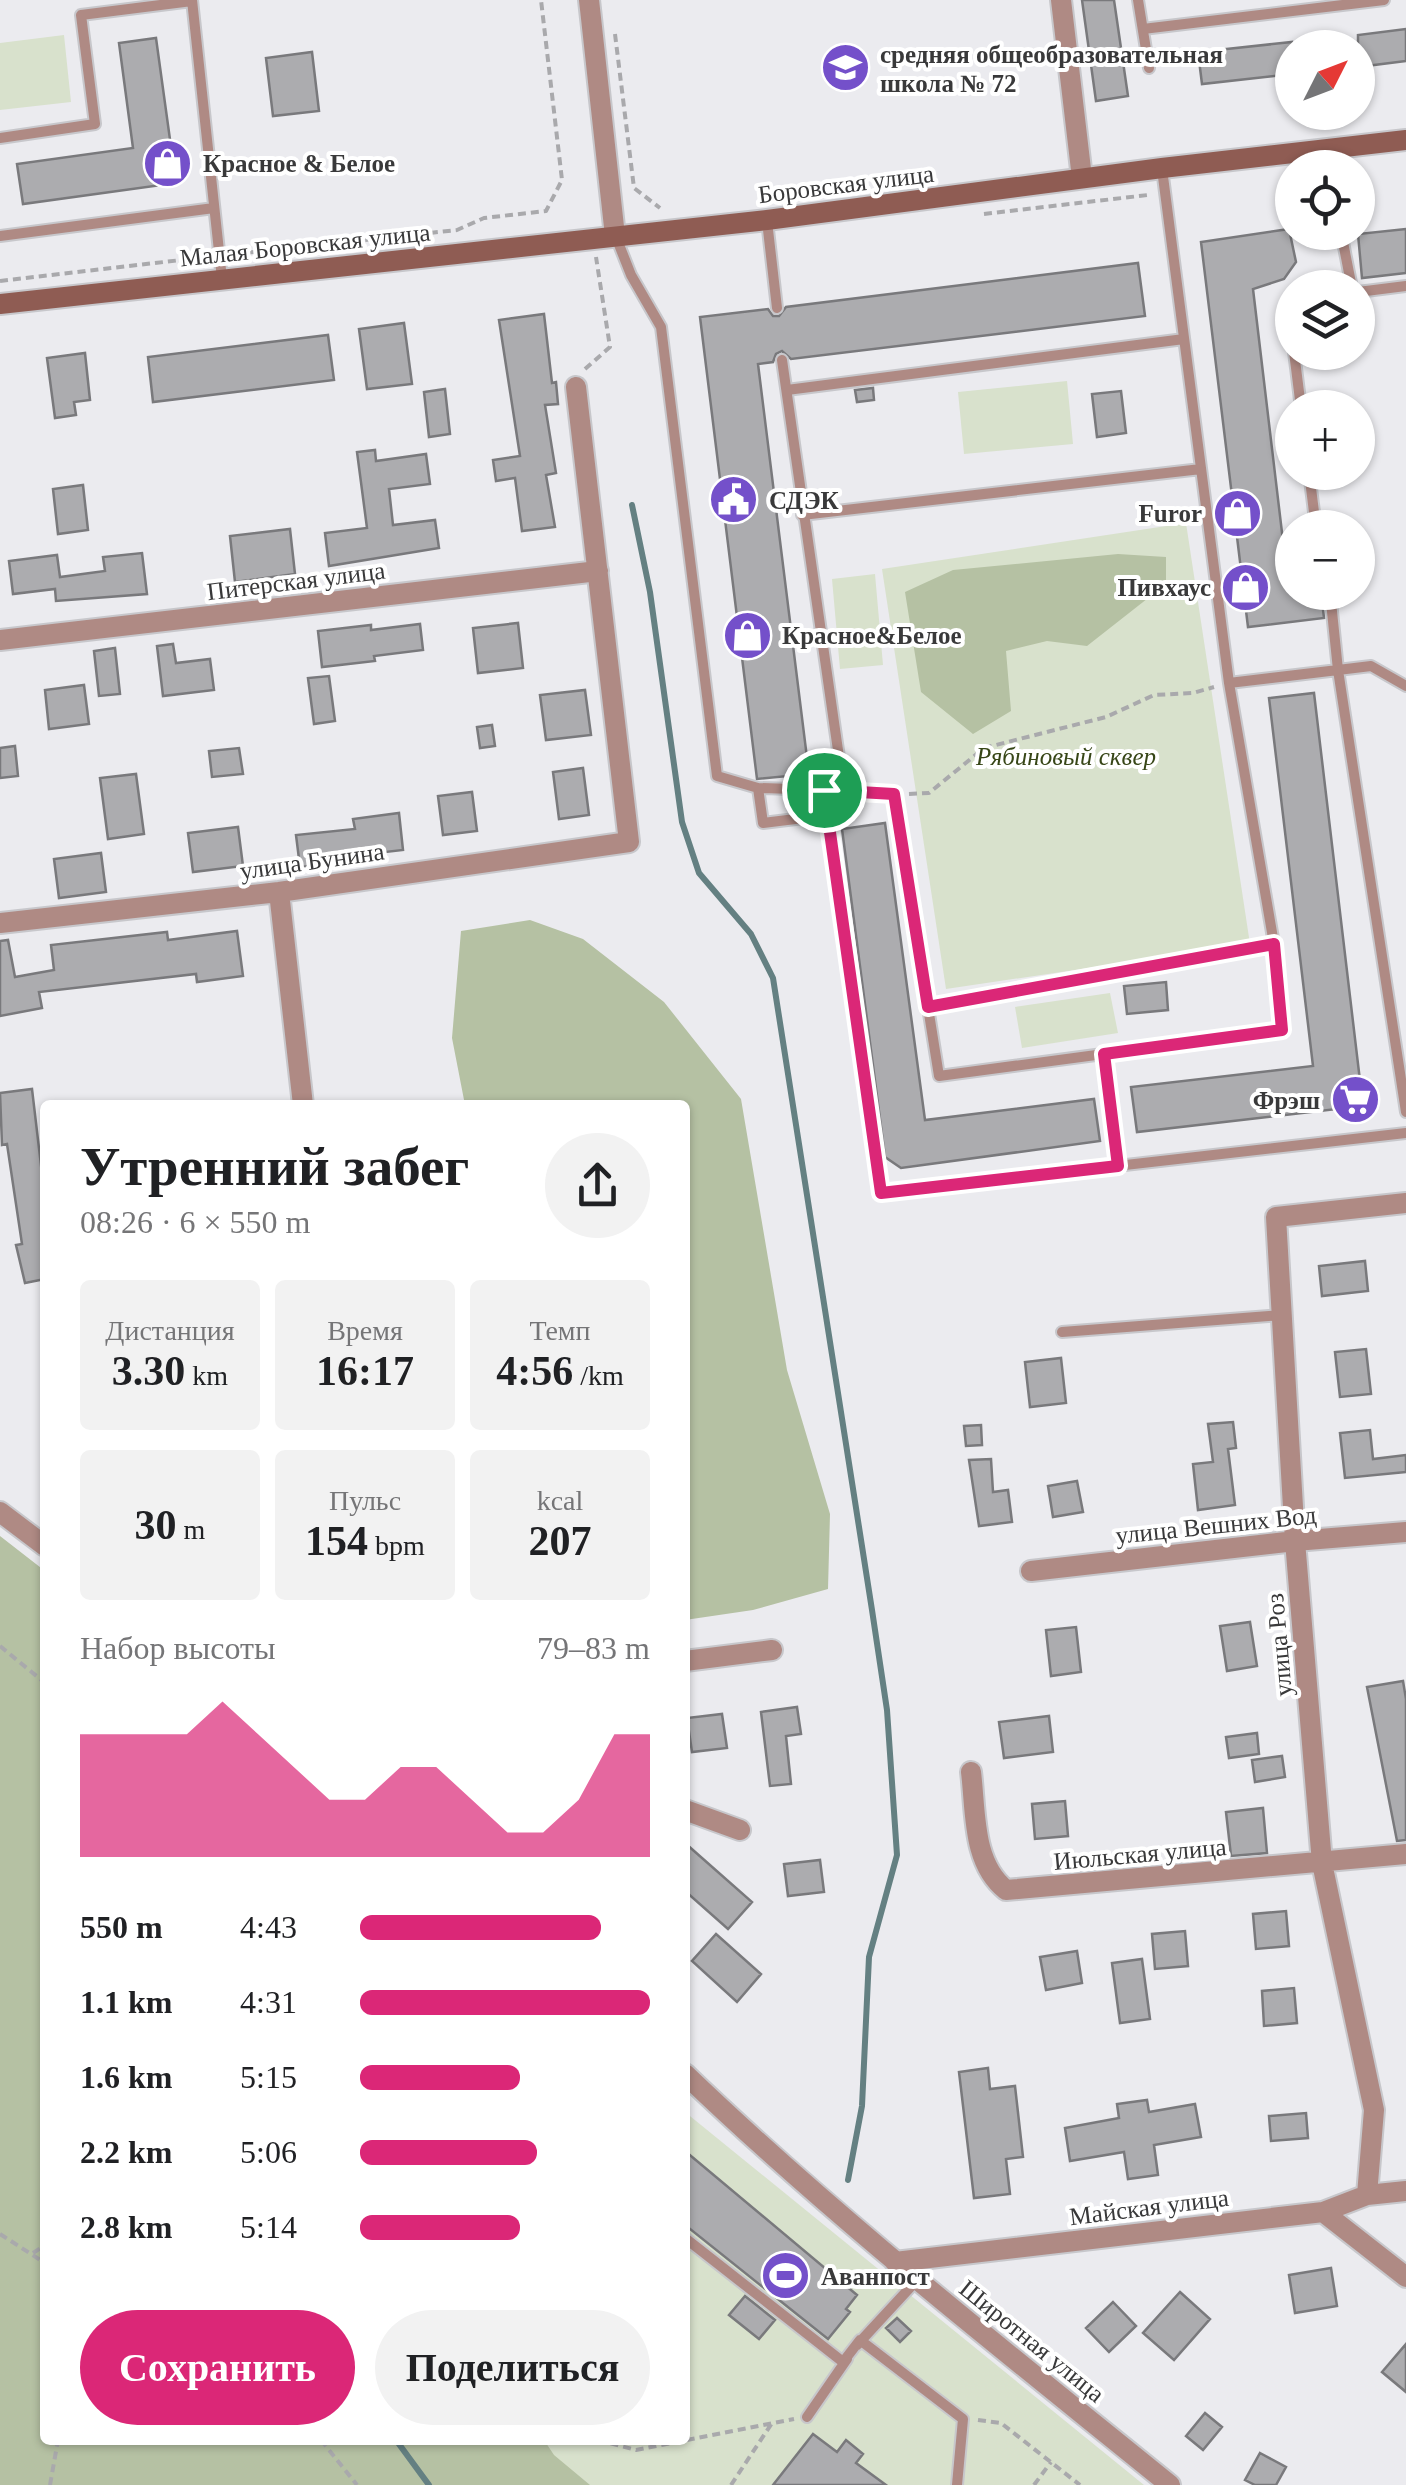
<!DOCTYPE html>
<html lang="ru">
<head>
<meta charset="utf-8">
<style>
	body { margin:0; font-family:Georgia,serif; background:#f2f2f2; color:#202124; height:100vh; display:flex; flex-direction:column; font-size:38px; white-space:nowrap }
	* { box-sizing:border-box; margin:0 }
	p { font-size:32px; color:#757577 }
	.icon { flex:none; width:55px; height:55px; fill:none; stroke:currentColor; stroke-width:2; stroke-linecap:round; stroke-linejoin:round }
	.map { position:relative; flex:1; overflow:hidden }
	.side { position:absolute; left:40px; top:1100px; width:650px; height:1345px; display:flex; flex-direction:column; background:#fff; border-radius:10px; box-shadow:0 2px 8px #0004 }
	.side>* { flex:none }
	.needle { width:65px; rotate:48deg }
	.controls { position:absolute; left:1275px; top:30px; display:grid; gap:20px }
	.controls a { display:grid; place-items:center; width:100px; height:100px; border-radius:50%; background:#fff; box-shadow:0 2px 8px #0004; font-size:50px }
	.pin { position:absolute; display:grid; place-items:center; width:85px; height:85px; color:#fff; margin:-42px; border:5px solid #fff; border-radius:50%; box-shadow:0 2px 10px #0007 }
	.round { display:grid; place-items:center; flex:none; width:105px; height:105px; border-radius:52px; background:#f2f2f2 }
	.summary { display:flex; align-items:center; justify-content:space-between; height:170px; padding:0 40px }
	h1 { font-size:55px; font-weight:800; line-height:75px }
	.metrics { display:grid; grid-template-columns:repeat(3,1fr); gap:15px; height:170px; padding:10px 40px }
	.metrics div { display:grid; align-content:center; border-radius:10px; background:#f2f2f2; text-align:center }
	.metrics b { font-size:42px; font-weight:800 }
	.metrics small { font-size:28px; font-weight:400 }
	.metrics p { font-size:28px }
	.chart { height:280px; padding:20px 40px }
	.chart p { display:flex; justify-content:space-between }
	.chart svg { width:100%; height:180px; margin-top:10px; fill:#db2777; opacity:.7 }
	.primary-button { display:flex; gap:20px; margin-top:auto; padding:20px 40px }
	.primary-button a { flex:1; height:115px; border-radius:60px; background:#db2777; color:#fff; font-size:40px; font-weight:800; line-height:115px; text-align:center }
	.primary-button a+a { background:#f2f2f2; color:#202124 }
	ul { padding:0 40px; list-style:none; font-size:32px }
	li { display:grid; grid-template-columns:160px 120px 1fr; align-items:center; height:75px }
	li i { height:25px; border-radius:12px; background:#db2777 }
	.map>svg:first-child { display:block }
	.green { fill:#d8e1cc }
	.forest { fill:#b5c1a3 }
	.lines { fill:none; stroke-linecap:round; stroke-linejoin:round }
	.stream { stroke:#648082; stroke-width:6 }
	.building { fill:#acacaf; stroke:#79797c; stroke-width:2.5 }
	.lane-casing { stroke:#c7c7cb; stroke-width:14 }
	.street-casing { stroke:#c7c7cb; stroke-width:24 }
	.secondary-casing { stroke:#c7c7cb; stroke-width:24 }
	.path { stroke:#a9a9ac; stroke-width:4; stroke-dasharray:8 5; stroke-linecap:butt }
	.lane { stroke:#af8a84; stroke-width:10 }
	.street { stroke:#af8a84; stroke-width:20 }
	.secondary { stroke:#8f5c53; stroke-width:20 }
	.route-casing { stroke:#fff; stroke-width:20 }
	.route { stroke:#db2777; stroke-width:12 }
	.labels { text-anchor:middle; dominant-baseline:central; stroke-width:8; stroke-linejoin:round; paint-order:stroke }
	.poi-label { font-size:25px; font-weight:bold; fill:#39393a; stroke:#fff; text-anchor:start }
	.street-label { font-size:25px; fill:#39393a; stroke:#fff }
	.park-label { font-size:25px; font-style:italic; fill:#374617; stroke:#fff }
</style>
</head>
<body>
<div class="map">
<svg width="1406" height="2485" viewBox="0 0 1406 2485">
	<rect width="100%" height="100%" fill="#ebebef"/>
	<path class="green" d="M64 35 71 102 0 110V43Z
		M1067 381 1073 444 964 454 958 392Z
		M1186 523 1250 944 946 989 882 569Z
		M875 574 883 665 840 669 832 579Z
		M1110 993 1118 1033 1022 1048 1015 1007Z
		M685 2112 1144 2485H461L426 2440H685Z"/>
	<path class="forest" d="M1118 554 1166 557V584L1087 646 1047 641 1006 651 1011 711 973 734 921 692 905 592 953 570Z
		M530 920 583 939 664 1002 741 1099 787 1370 830 1514 828 1589 753 1610 685 1620V1105H465L452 1038 461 931Z
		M0 1536 45 1571V2440H544L554 2455 590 2485H0Z"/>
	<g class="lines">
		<path class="stream" d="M632 505 650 592 682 822 699 873 751 934 773 978 872 1610 887 1710 897 1855 869 1957 862 2106 848 2180
			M396 2440 429 2485"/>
	</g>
	<path class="building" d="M1082 0H1114L1128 96 1096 101Z
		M1406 29V61L1358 67V35Z
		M156 38 176 183 23 204 17 164 133 148 119 43Z
		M1292 42V74L1202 84 1198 52Z
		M312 52 319 111 273 116 266 58Z
		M1289 229 1296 262 1284 279 1253 289 1288 583H1292V592H1321L1324 618 1248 627 1201 242Z
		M1406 229V273L1362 278 1358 234Z
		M1138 263 1145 316 791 359 782 351 776 354 773 362 758 364 809 774 757 779 700 317 768 309 773 316H779L786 307Z
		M544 314 552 383 556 382 558 404 545 405 556 473 546 475 555 527 522 531 515 478 496 481 493 460 520 456 499 320Z
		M404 323 412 384 367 389 359 329Z
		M328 335 334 380 153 402 148 357Z
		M85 353 90 400 74 402 76 415 55 418 47 358Z
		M873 388 874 400 857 402 855 390Z
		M445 389 450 434 429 437 424 392Z
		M1121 391 1126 433 1097 437 1092 394Z
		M375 450 376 461 426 454 430 484 389 489 393 525 435 520 439 548 329 566 325 533 367 528 357 452Z
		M83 485 88 530 58 534 53 489Z
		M290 529 295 574 235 582 230 536Z
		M142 553 147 594 56 601 55 589 13 594 9 561 57 555 60 577 105 571 103 557Z
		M518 623 523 668 478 673 473 628Z
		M420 624 423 650 374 656 375 661 322 667 318 631 371 625V630Z
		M173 644 176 663 210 659 214 690 163 696 157 646Z
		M115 648 120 694 99 696 94 651Z
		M329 676 335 721 314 724 308 678Z
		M84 685 89 724 49 729 45 690Z
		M585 690 591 735 546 740 540 695Z
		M1314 693 1363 1106 1137 1132 1131 1087 1313 1066 1269 698Z
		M492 725 495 746 480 748 477 727Z
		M15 746 18 776 0 778V748Z
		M239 748 243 774 212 777 209 751Z
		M583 768 589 815 559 819 553 772Z
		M136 774 144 834 108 839 100 778Z
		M472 792 477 831 443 835 438 796Z
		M399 813 403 850 333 858V864L300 867 296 835 355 829 353 819Z
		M885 823 925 1120 1094 1099 1100 1141 901 1168 885 1157 842 829Z
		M238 827 243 866 193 872 188 833Z
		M101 853 106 892 59 898 54 859Z
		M237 931 243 976 197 982 196 974 39 992 42 1008 0 1016V941L8 940 15 977 54 970 51 945 167 932 168 940Z
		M1166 982 1168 1010 1127 1014 1124 986Z
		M32 1089 45 1199V1279L25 1283 16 1245 22 1244 7 1144 2 1145 0 1093Z
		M1365 1261 1368 1291 1322 1296 1319 1266Z
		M1366 1349 1371 1394 1340 1397 1335 1352Z
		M1061 1358 1066 1403 1030 1407 1025 1362Z
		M1233 1422 1236 1448 1228 1449 1235 1505 1198 1510 1193 1464 1213 1462 1208 1424Z
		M981 1425 982 1445 966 1446 964 1426Z
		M1370 1430 1373 1459 1406 1455V1472L1345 1478 1340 1433Z
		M991 1459 993 1492 1008 1490 1012 1522 979 1526 969 1460Z
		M1077 1481 1083 1512 1053 1517 1048 1486Z
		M1250 1622 1257 1666 1227 1671 1220 1626Z
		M1076 1627 1081 1672 1051 1676 1046 1630Z
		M1403 1681 1406 1699V1840L1397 1841 1367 1687Z
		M797 1707 801 1734 786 1736 791 1784 770 1786 761 1712Z
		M722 1714 727 1748 692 1752 687 1718Z
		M1049 1716 1053 1752 1004 1758 999 1722Z
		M1257 1733 1259 1754 1229 1758 1226 1737Z
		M1282 1756 1285 1777 1255 1782 1252 1760Z
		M1065 1801 1068 1836 1035 1839 1032 1804Z
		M1263 1808 1267 1853 1231 1856 1226 1812Z
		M685 1843 752 1902 728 1929 685 1891Z
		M820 1860 824 1892 788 1896 784 1864Z
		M1286 1911 1289 1946 1256 1949 1253 1914Z
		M1185 1931 1188 1966 1155 1969 1152 1934Z
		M716 1934 761 1974 737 2002 692 1961Z
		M1077 1951 1082 1983 1046 1990 1040 1957Z
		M1142 1959 1150 2019 1120 2023 1112 1963Z
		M1294 1988 1297 2023 1264 2026 1262 1991Z
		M988 2068 990 2089 1015 2086 1023 2157 1006 2159 1010 2194 974 2198 959 2072Z
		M1147 2100 1149 2112 1195 2104 1201 2137 1154 2145 1158 2175 1128 2179 1124 2152 1070 2161 1065 2128 1119 2118 1117 2104Z
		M1306 2113 1308 2138 1271 2141 1269 2116Z
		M685 2151 857 2295 846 2309 850 2312 828 2339 685 2225Z
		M1331 2268 1337 2306 1295 2313 1289 2275Z
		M1180 2292 1210 2319 1174 2360 1143 2333Z
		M745 2296 775 2320 759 2339 729 2315Z
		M1113 2302 1136 2326 1109 2352 1086 2328Z
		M897 2318 911 2331 900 2342 886 2328Z
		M1406 2344V2392L1382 2372Z
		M1205 2413 1222 2427 1203 2450 1186 2436Z
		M813 2434 837 2452 846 2440 863 2454 856 2463 886 2485H773Z
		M1260 2453 1286 2467 1276 2485H1255L1245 2480Z"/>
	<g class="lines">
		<defs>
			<path id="lane" d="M192 0 222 279
				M1138 0 1149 68
				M1143 29 1384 0
				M0 138 95 124 81 15 192 1
				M1162 169 1229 683 1274 944 1282 1030 939 1076 894 795 824 790 881 1193 1406 1133
				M767 221 777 308
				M1341 232 1352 288
				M0 236 214 208
				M616 237 631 275 661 327 717 776 758 788 763 823 828 815
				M1358 292 1406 286
				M1292 301 1287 302 1292 342
				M1294 352 1301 408
				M782 360 844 792
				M787 390 1184 339
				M1309 472 1316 528
				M802 515 1201 469
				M1330 592 1338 670 1371 666 1406 686
				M1229 683 1338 670 1406 1112
				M758 788 824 790
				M1062 1332 1282 1315
				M685 2238 843 2362 860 2340 963 2419 957 2485
				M857 2345 917 2280
				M807 2417 847 2359"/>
			<path id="street" d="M589 0 615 236
				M1061 0 1082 178
				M0 640 598 571
				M279 892 303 1105
				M0 923 279 892 629 842 576 387
				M0 1512 45 1546
				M1031 1571 1295 1541 1406 1532
				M685 1661 772 1650
				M971 1772C976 1812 972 1863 1006 1890L1406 1854
				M685 1810 740 1830
				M685 2074C838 2221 1005 2351 1170 2485
				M1367 2195 1374 2110 1322 1863 1295 1541 1276 1217 1406 1203
				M1323 2212 1406 2277
				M895 2262 1323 2212 1367 2195 1406 2191"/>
			<path id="secondary" d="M0 304 767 220 1162 168 1406 140"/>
		</defs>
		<use href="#lane" class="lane-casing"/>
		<use href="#street" class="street-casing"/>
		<use href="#secondary" class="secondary-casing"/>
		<path class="path" d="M615 34 634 188 660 208
			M984 214 1148 195
			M236 254 457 230 484 218 546 211 562 180 541 0
			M0 281 207 257
			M585 369 610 347 596 257
			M909 794 929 793 984 748 1106 717 1154 695 1193 693 1214 687
			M943 1004 1258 947
			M1106 1069 1117 1154
			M0 1646 45 1683
			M0 2234 45 2263
			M33 2253 45 2245
			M978 2420 1001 2423 1080 2485
			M321 2440 357 2485
			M598 2440 636 2450 794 2419
			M50 2485 58 2440
			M731 2485 772 2423
			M1034 2485 1051 2462"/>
		<use href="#lane" class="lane"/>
		<use href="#street" class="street"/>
		<use href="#secondary" class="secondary"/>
	</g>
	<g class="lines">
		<defs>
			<path id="route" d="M824 790 894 794 928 1007 1274 944 1282 1030 1104 1054 1118 1166 881 1193Z"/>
		</defs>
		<use href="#route" class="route-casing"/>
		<use href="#route" class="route"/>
	</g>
	<defs>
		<symbol id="school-disc" viewBox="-11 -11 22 22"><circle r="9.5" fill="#7450ca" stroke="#fff"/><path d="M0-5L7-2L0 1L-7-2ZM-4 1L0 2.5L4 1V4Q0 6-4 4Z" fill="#fff"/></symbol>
		<symbol id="shop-disc" viewBox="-11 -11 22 22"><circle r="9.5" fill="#7450ca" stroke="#fff"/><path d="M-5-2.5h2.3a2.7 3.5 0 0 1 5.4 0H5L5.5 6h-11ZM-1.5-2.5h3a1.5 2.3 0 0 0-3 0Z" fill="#fff"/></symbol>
		<symbol id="civic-disc" viewBox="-11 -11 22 22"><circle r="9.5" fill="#7450ca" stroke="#fff"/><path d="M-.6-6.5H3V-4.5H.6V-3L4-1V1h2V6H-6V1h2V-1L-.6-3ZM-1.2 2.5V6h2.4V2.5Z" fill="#fff"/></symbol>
		<symbol id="supermarket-disc" viewBox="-11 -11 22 22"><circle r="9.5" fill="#7450ca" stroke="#fff"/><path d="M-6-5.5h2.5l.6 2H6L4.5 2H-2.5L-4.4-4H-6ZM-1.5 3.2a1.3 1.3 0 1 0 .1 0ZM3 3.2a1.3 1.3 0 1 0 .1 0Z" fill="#fff"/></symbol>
		<symbol id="stadium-disc" viewBox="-11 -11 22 22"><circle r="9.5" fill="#7450ca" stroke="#fff"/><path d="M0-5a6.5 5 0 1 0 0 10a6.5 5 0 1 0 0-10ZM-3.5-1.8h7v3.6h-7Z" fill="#fff"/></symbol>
	</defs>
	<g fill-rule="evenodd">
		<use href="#school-disc" x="818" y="40" width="55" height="55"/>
		<use href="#shop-disc" x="140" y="136" width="55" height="55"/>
		<use href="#civic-disc" x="706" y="472" width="55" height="55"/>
		<use href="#shop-disc" x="1210" y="486" width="55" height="55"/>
		<use href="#shop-disc" x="1218" y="560" width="55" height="55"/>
		<use href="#shop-disc" x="720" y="608" width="55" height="55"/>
		<use href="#supermarket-disc" x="1328" y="1072" width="55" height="55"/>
		<use href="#stadium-disc" x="758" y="2248" width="55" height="55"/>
	</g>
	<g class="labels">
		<g class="poi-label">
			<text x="880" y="54">средняя общеобразовательная<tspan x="880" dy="29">школа № 72</tspan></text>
			<text x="203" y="163">Красное &amp; Белое</text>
			<text x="769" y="500">СДЭК</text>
			<text x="1202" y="513" text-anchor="end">Furor</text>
			<text x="1211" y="587" text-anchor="end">Пивхаус</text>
			<text x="782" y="635">Красное&amp;Белое</text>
			<text x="1320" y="1100" text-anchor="end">Фрэш</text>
			<text x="821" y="2276">Аванпост</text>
		</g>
		<g class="street-label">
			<text transform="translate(846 184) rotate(-7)">Боровская улица</text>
			<text transform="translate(305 245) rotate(-6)">Малая Боровская улица</text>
			<text transform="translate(296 581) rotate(-7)">Питерская улица</text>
			<text transform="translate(312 861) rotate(-8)">улица Бунина</text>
			<text transform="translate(1216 1525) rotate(-6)">улица Вешних Вод</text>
			<text transform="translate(1279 1645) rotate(-95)">улица Роз</text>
			<text transform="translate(1140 1854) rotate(-5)">Июльская улица</text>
			<text transform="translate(1149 2207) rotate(-7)">Майская улица</text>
			<text transform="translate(1032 2341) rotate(39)">Широтная улица</text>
		</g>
		<g class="park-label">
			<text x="1066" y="756">Рябиновый сквер</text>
		</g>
	</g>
</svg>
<div class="controls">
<a><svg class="needle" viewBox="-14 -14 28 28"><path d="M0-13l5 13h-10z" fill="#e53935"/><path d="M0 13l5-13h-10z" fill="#757577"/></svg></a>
<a><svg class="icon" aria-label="locate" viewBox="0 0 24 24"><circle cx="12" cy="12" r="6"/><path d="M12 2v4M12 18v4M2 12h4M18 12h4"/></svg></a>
<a><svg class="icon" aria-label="layers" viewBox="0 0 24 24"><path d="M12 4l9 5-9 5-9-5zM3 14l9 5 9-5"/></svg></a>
<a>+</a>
<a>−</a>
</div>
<div class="pin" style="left:824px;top:790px;background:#1e9e55"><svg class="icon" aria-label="arrive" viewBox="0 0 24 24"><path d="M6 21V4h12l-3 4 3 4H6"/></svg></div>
<section class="side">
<div class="summary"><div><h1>Утренний забег</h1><p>08:26 · 6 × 550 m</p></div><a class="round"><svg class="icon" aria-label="share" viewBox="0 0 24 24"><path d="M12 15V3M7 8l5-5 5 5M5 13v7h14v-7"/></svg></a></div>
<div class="metrics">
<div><p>Дистанция</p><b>3.30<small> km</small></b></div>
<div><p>Время</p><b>16:17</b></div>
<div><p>Темп</p><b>4:56<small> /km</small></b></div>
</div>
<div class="metrics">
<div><b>30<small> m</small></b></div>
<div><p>Пульс</p><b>154<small> bpm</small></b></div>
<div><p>kcal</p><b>207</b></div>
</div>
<div class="chart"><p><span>Набор высоты</span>79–83 m</p>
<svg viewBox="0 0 160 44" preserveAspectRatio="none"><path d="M0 44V14L10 14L20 14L30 14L40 6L50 14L60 22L70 30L80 30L90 22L100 22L110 30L120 38L130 38L140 30L150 14L160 14V44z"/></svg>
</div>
<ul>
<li><b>550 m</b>4:43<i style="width:83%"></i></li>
<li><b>1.1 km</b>4:31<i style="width:100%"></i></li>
<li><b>1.6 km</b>5:15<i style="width:55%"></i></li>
<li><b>2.2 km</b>5:06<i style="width:61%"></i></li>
<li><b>2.8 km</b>5:14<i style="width:55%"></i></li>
</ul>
<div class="primary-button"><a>Сохранить</a><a>Поделиться</a></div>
</section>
</div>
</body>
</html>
